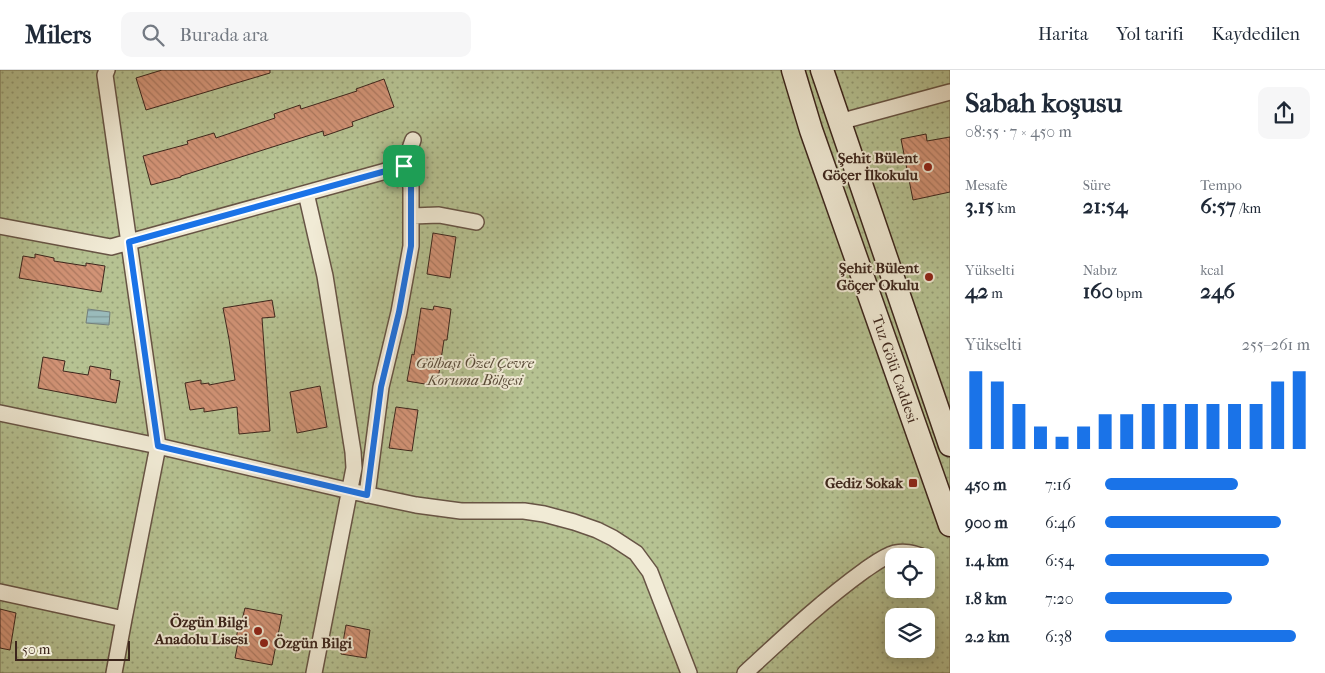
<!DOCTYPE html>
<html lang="tr">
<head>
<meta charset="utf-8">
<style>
	body { margin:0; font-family:"IM FELL French Canon",serif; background:#f6f6f7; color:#1f2937; height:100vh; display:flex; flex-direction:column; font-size:19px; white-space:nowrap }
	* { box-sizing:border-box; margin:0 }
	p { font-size:16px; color:#747a83 }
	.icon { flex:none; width:28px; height:28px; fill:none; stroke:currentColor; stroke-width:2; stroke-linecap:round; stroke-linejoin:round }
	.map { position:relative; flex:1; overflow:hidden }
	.details { display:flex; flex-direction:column; background:#fff; width:375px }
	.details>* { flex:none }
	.fabs { position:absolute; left:885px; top:478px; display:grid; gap:10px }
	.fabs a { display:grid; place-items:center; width:50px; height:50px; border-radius:10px; background:#fff; box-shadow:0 2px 12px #0003; font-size:25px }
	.scale { position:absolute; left:15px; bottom:12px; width:115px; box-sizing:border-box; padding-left:5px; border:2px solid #3c251c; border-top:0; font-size:14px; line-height:18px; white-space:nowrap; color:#3c251c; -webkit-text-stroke:4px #f1ebd6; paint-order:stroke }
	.pin { position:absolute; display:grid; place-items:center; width:42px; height:42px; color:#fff; margin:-21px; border-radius:10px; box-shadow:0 2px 8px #0006 }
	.round { display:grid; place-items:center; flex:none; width:52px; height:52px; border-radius:10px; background:#f6f6f7 }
	.head { display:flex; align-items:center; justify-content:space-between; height:85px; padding:0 15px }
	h1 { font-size:28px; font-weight:700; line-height:38px }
	.stats { display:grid; grid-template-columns:repeat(3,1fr); gap:8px; height:85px; padding:5px 15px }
	.stats div { display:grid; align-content:center }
	.stats b { font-size:21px; font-weight:700 }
	.stats small { font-size:14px; font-weight:400 }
	.stats p { font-size:14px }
	.chart { height:140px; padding:10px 15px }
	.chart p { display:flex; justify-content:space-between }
	.chart svg { width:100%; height:90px; margin-top:5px; stroke:#1a73e8; stroke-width:6 }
	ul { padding:0 15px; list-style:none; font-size:16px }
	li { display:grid; grid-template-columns:80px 60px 1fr; align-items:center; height:38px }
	li i { height:12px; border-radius:6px; background:#1a73e8 }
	header { display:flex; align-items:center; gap:30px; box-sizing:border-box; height:70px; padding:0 25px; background:#fff; border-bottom:1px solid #e0e1e3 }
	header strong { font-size:24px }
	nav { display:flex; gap:28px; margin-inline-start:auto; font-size:18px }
	.search { width:350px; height:45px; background:#f6f6f7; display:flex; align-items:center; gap:12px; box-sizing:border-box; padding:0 18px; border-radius:10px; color:#747a83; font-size:19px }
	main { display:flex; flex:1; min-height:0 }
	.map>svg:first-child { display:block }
	.green { fill:url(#green-dots); stroke:#797457; fill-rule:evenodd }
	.water { fill:url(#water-rules); stroke:#747f7b }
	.building { fill:url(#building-back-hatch); stroke:#3c251c }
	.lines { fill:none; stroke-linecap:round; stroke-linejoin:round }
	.street-casing { stroke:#675445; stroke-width:18 }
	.secondary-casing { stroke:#3c251c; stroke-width:25 }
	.street { stroke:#f1ebd6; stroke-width:15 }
	.secondary { stroke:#f1ebd6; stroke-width:22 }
	.route-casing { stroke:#fff; stroke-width:10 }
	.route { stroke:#1a73e8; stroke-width:6 }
	.poi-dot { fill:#8f2418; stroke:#f1ebd6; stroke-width:2 }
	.labels { text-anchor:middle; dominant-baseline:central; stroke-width:4; stroke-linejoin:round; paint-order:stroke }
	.poi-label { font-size:15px; font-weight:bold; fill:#3c251c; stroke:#f1ebd6; text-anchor:end }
	.park-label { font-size:15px; font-style:italic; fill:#5a4c3a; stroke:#f1ebd6 }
	.street-label { font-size:15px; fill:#3c251c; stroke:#f1ebd6 }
</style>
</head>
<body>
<header>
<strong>Milers</strong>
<div class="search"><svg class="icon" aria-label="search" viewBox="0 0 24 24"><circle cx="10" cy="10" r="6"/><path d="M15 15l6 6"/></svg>Burada ara</div>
<nav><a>Harita</a><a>Yol tarifi</a><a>Kaydedilen</a></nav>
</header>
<main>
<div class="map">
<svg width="950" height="603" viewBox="0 0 950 603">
	<defs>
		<pattern id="green-dots" width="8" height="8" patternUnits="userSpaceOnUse" patternTransform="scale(1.25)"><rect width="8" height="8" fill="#b6c292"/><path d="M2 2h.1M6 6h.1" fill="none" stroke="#959d76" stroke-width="1.8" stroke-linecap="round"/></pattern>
		<pattern id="water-rules" width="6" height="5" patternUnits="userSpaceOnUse" patternTransform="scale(1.25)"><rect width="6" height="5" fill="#9abbbb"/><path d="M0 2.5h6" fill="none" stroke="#7f9897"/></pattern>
		<pattern id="building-back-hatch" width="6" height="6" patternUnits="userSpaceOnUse" patternTransform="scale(1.25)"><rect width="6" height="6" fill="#d29376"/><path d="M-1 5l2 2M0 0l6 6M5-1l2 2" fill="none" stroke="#ac7860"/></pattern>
	</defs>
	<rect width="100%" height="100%" fill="#e9e0c0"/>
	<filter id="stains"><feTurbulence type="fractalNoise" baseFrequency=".004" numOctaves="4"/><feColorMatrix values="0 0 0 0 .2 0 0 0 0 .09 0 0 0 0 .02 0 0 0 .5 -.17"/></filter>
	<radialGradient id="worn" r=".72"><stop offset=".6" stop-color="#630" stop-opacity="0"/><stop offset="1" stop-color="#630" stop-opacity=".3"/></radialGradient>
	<path class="green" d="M0 0H950V603H0ZM894 486H926V519H894ZM894 546H926V579H894Z"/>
	<path class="water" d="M88 239 110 242 109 255 86 253Z"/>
	<path class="building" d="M162 0H270V3L146 40 136 8Z
		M384 9 394 37 352 52 353 56 324 66 323 61 181 106V107L151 115 143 86 188 74 187 71 214 63 216 68 275 48 274 44 300 35 301 39 357 21 356 19Z
		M926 64 927 71 950 67V122L913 130 901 69Z
		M433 163 456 167 450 208 427 204Z
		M35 184 54 188V191L86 196V193L105 196 101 222 19 208 23 186 35 188Z
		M272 230 275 247 262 248 270 361 239 364 237 337 204 342V338L190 340 185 313 201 310V314L209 313V315L235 310 229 269 223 238Z
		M434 236 451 239 447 270H444L437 316 407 311 412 284 414 285 421 238 433 240Z
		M43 287 65 291 63 301 88 305 90 296 111 300 110 309 120 311 116 333 38 318Z
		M320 316 327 357 297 363 290 322Z
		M396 337 418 340 412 381 389 378Z
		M245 538 282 545 272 595 235 588 238 573H235L240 550H242Z
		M0 539 16 543 10 580 0 578Z
		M346 555 370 560 366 588 341 584Z"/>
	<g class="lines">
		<defs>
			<path id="street" d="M107 0 105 5 158 376 124 549 114 603
				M839 52 950 22
				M306 123 325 206 353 382 354 398 314 603
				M412 146 439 145 476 152
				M0 156 111 177 404 96 413 70
				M0 343 158 376 350 421 416 435 461 441H524L544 444 574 452 597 460 613 468 636 483 650 502 689 603
				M367 425 381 317 399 242 411 176V117L408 104 404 96
				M0 522 124 549
				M745 603C784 567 822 531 865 500 874 494 884 486 895 483 905 481 912 483 921 486"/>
			<path id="secondary" d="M793 0 811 60 950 455
				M822 0 950 375"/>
		</defs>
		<use href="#street" class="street-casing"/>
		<use href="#secondary" class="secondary-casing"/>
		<use href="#street" class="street"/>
		<use href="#secondary" class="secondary"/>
	</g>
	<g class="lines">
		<defs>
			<path id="route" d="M404 96 408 104 411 117V176L399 242 381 317 367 425 158 376 129 172Z"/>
		</defs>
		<use href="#route" class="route-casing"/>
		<use href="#route" class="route"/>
	</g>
	<g class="poi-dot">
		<circle cx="928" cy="97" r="5"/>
		<circle cx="929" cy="207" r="5"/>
		<rect x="908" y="408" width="10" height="10" rx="2.5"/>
		<circle cx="258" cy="561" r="5"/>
		<circle cx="264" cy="573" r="5"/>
	</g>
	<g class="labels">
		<g class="poi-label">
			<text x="918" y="88">Şehit Bülent<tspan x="918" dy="17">Göçer İlkokulu</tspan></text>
			<text x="919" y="198">Şehit Bülent<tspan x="919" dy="17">Göçer Okulu</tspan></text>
			<text x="903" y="413">Gediz Sokak</text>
			<text x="248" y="552">Özgün Bilgi<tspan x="248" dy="17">Anadolu Lisesi</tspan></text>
			<text x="274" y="573" text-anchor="start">Özgün Bilgi</text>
		</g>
		<g class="park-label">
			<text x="475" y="293">Gölbaşı Özel Çevre<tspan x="475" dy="17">Koruma Bölgesi</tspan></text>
		</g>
		<g class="street-label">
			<text transform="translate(895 299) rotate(71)">Tuz Gölü Caddesi</text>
		</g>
	</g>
	<rect width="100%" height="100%" filter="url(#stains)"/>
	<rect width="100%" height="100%" fill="url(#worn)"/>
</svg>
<div class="fabs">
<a><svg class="icon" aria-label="locate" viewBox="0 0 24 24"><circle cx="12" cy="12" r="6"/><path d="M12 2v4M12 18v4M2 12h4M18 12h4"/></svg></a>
<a><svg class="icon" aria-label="layers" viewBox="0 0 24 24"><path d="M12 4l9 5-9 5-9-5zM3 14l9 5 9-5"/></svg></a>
</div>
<div class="scale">50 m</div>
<div class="pin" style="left:404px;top:96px;background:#1e9e55"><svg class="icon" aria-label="arrive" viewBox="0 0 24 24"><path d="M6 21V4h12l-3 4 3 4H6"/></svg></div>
</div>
<section class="details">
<div class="head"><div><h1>Sabah koşusu</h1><p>08:55 · 7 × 450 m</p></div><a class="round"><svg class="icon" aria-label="share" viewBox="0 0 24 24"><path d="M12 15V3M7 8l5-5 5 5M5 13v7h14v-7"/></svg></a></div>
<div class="stats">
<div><p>Mesafe</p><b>3.15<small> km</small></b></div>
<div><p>Süre</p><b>21:54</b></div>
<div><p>Tempo</p><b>6:57<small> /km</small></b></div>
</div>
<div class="stats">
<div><p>Yükselti</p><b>42<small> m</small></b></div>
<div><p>Nabız</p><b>160<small> bpm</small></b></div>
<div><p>kcal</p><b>246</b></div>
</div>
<div class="chart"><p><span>Yükselti</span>255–261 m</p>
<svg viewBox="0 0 160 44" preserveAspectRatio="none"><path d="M5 44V6M15 44V11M25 44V22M35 44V33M45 44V38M55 44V33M65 44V27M75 44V27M85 44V22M95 44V22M105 44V22M115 44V22M125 44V22M135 44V22M145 44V11M155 44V6"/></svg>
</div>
<ul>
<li><b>450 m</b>7:16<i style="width:65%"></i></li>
<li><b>900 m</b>6:46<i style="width:86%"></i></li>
<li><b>1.4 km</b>6:54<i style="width:80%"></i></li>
<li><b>1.8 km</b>7:20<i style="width:62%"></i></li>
<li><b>2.2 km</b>6:38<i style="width:93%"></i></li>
</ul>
</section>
</main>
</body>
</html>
